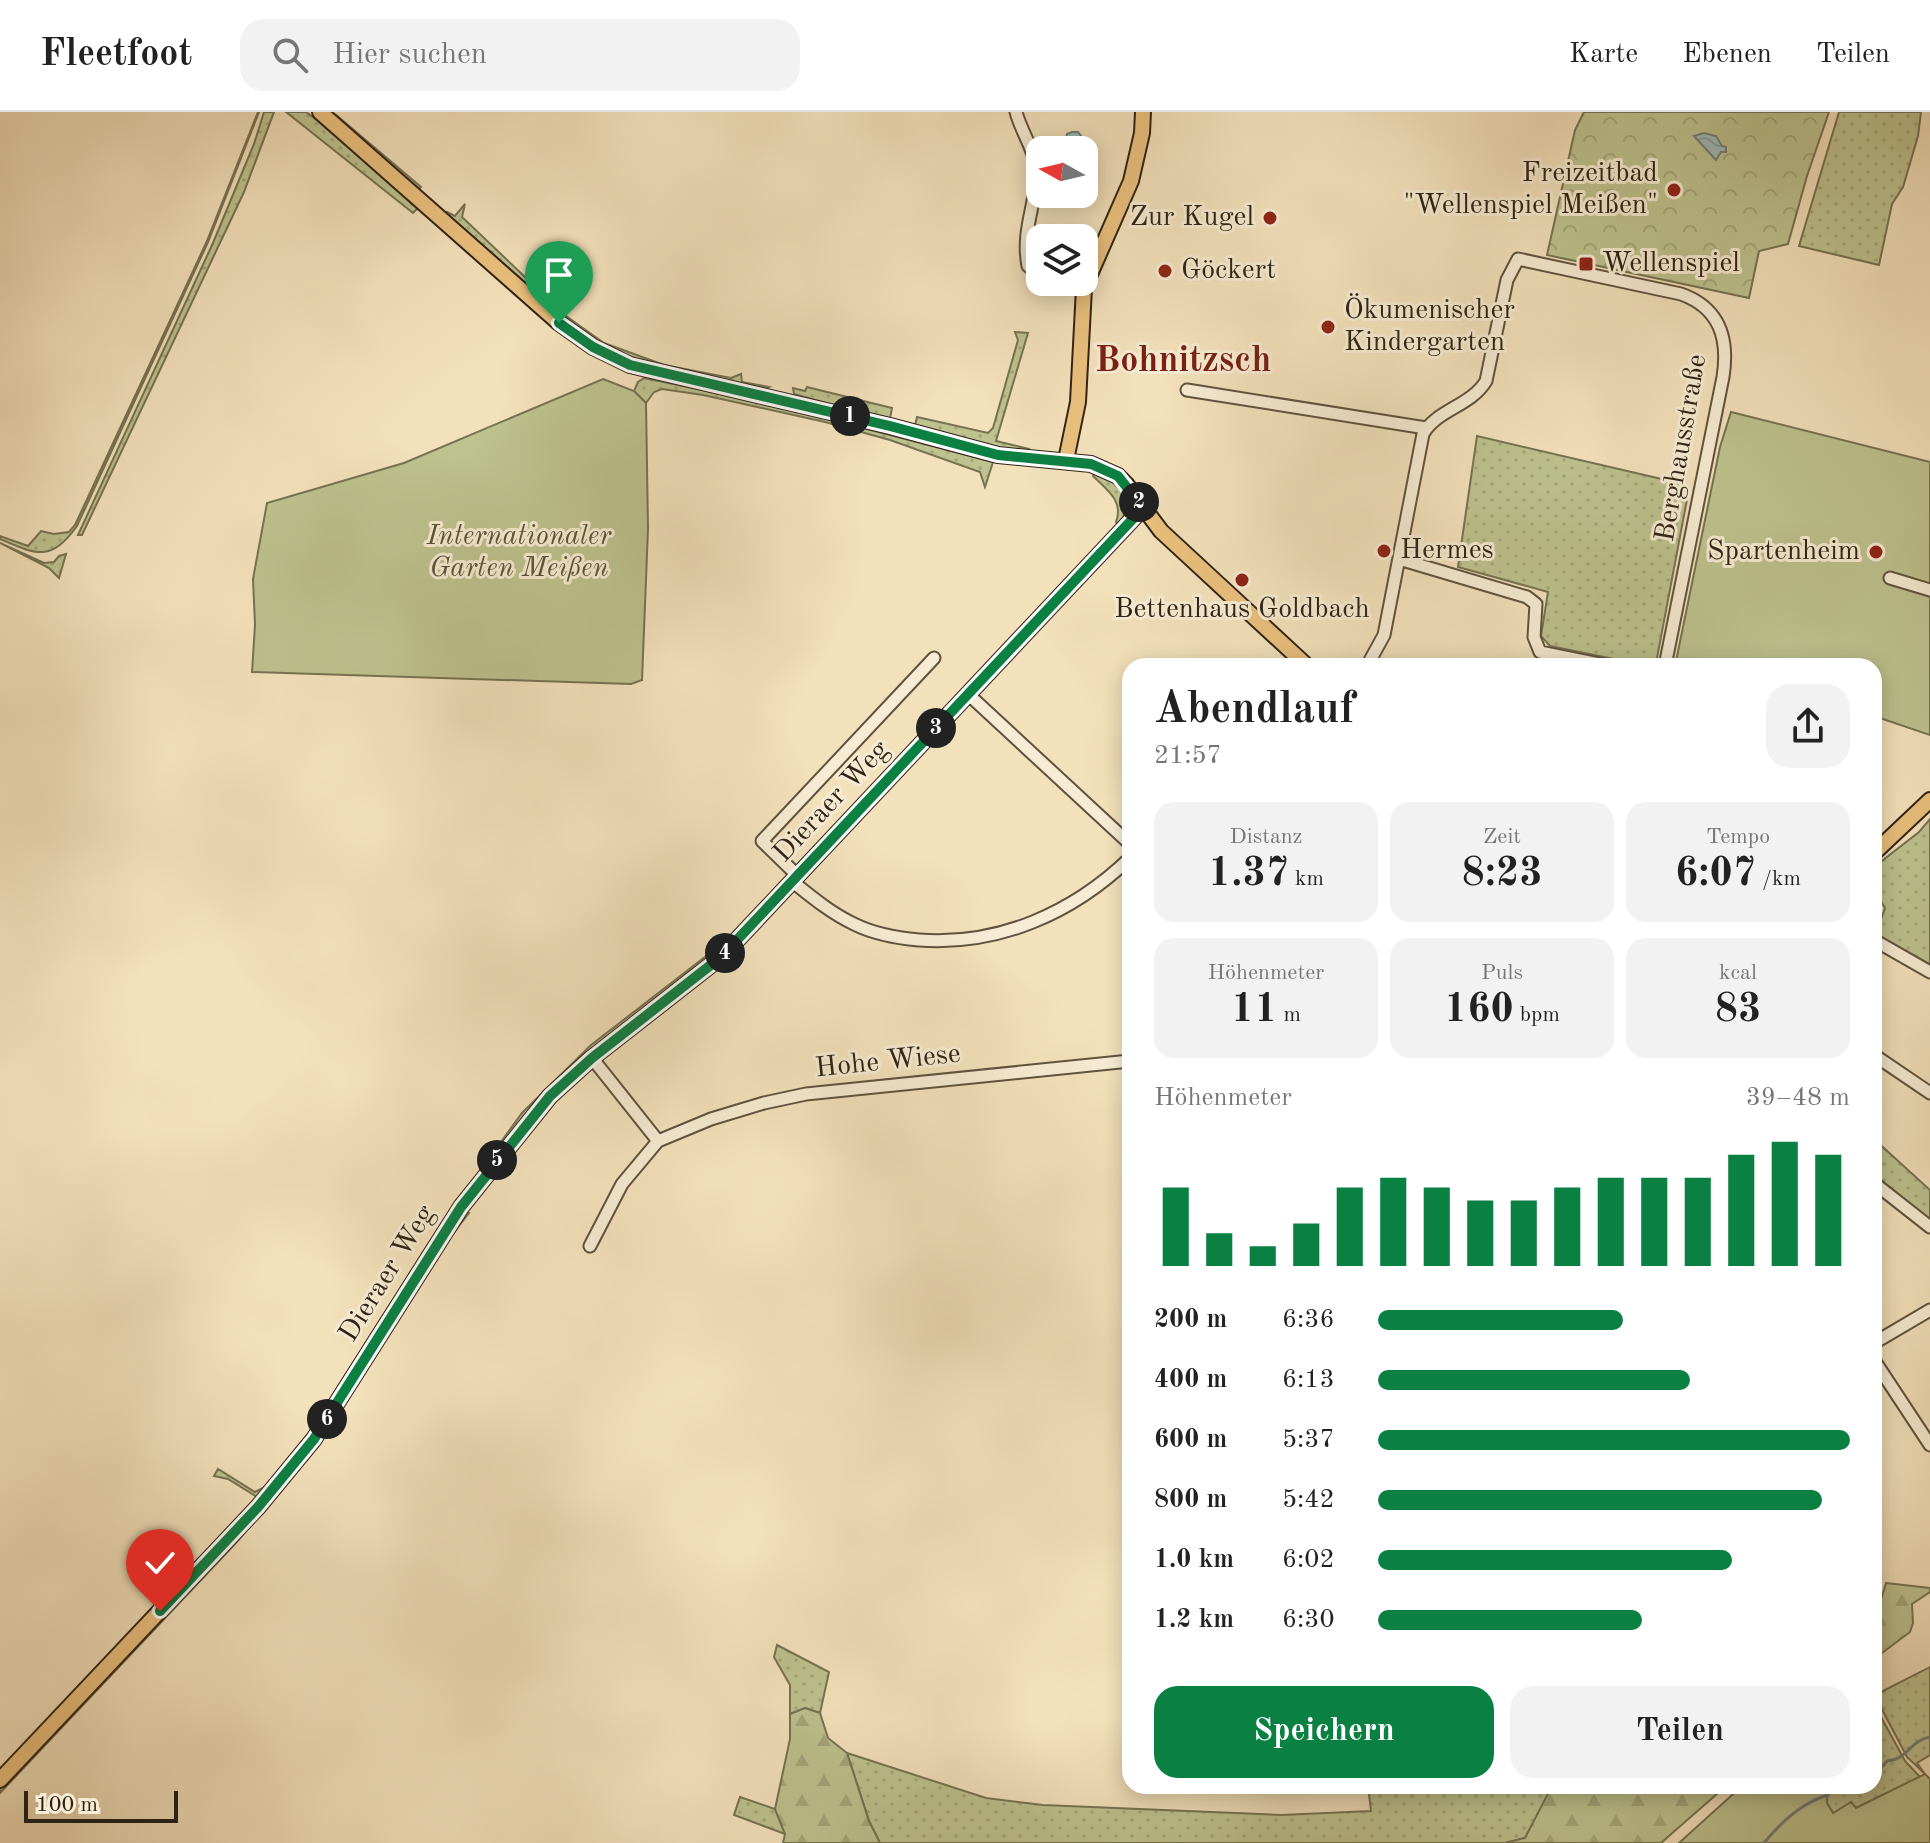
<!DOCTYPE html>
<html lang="de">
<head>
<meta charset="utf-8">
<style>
	body { margin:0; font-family:"Old Standard TT",serif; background:#f2f2f2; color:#222; height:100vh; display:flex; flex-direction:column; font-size:30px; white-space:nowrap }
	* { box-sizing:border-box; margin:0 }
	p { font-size:26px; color:#767676 }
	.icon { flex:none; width:44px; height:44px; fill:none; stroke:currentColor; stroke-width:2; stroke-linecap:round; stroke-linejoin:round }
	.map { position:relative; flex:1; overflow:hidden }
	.panel { position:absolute; left:1122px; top:546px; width:760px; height:1136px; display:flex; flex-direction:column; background:#fff; border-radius:24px; box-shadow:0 4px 20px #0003 }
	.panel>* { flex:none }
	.needle { width:52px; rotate:278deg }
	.tools { position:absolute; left:1026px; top:24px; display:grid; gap:16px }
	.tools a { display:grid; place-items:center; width:72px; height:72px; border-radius:16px; background:#fff; box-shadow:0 4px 20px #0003; font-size:40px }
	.scale { position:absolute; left:24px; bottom:20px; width:154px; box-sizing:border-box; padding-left:8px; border:4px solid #2f2316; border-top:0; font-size:22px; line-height:28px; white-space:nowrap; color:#2f2316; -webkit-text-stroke:6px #f7ecd3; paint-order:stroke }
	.pin { position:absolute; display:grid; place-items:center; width:68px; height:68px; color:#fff; margin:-82px -34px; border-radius:50% 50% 50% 0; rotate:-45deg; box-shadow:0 0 8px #0007 }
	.pin .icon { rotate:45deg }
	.km { position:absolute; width:40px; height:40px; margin:-20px; border-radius:50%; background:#222; color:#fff; font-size:22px; line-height:40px; text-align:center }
	.round { display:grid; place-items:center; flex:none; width:84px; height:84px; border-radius:24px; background:#f2f2f2 }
	.summary { display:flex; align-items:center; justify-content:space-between; height:136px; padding:0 32px }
	h1 { font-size:44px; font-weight:700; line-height:60px }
	.metrics { display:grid; grid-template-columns:repeat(3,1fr); gap:12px; height:136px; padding:8px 32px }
	.metrics div { display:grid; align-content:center; border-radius:20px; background:#f2f2f2; text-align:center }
	.metrics b { font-size:40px; font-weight:700 }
	.metrics small { font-size:22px; font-weight:400 }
	.metrics p { font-size:22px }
	.chart { height:224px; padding:16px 32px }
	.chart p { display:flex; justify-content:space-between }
	.chart svg { width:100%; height:144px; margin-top:8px; stroke:#0b8043; stroke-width:6 }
	.action { display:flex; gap:16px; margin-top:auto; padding:16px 32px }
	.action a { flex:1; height:92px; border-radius:24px; background:#0b8043; color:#fff; font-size:32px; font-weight:700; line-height:92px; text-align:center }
	.action a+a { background:#f2f2f2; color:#222 }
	ul { padding:0 32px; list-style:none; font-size:26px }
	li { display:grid; grid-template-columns:128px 96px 1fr; align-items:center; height:60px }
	li i { height:20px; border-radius:10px; background:#0b8043 }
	header { display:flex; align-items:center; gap:48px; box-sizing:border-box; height:112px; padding:0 40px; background:#fff; border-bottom:2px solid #e0e0e0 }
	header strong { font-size:38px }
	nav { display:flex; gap:44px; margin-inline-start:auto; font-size:28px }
	.search { width:560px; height:72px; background:#f2f2f2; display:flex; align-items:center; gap:20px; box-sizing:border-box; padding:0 28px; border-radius:24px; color:#767676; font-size:30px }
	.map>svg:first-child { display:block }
	.grass { fill:url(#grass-dots); stroke:#767252; stroke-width:2 }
	.forest { fill:url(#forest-firs); stroke:#767252; stroke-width:2 }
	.park { fill:url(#park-crowns); stroke:#767252; stroke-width:2 }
	.garden { fill:#bdc28e; stroke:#767252; stroke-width:2 }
	.water { fill:url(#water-waves); stroke:#727e78; stroke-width:2 }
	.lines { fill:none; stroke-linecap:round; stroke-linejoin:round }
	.stream { stroke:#727e78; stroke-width:3 }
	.minor-casing { stroke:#60523f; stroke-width:15 }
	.major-casing { stroke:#2f2316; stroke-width:18 }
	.minor { stroke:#f7ecd3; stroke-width:11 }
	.major { stroke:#eac07e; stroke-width:14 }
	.route-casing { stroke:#fff; stroke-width:16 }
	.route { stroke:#0b8043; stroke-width:10 }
	.poi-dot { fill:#8f2418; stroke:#f7ecd3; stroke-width:3 }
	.labels { text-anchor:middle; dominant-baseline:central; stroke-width:6; stroke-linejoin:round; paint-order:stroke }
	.poi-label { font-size:28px; fill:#2f2316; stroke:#f7ecd3; text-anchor:start }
	.street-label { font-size:28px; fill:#2f2316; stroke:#f7ecd3 }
	.park-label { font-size:28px; font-style:italic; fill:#5a533a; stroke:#f7ecd3 }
	.district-label { font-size:36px; font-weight:bold; fill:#7a1f14; stroke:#f7ecd3 }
</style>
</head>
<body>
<header>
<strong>Fleetfoot</strong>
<div class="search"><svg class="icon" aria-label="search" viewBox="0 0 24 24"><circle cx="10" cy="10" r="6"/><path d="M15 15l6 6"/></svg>Hier suchen</div>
<nav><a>Karte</a><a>Ebenen</a><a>Teilen</a></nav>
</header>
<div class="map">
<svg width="1930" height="1731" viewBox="0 0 1930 1731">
	<defs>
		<pattern id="grass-dots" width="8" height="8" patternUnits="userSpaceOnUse" patternTransform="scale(2)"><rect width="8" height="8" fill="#bdc28e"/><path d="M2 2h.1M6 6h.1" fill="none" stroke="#a3a67a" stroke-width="1.8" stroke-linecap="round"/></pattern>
		<pattern id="forest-firs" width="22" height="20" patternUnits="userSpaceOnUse" patternTransform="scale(2)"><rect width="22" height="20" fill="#bdc28e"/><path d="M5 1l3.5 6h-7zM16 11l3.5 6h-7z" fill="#a3a67a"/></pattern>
		<pattern id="park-crowns" width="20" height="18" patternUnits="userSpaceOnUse" patternTransform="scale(2)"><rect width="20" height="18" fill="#bdc28e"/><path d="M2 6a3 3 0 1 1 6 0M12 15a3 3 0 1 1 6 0" fill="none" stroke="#a3a67a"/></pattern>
		<pattern id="water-waves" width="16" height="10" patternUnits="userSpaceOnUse" patternTransform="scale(2)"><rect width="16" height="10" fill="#9ebbb9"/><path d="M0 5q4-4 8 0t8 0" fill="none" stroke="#88a09e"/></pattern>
	</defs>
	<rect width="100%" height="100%" fill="#f3e1bb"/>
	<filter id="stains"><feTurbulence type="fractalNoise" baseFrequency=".0025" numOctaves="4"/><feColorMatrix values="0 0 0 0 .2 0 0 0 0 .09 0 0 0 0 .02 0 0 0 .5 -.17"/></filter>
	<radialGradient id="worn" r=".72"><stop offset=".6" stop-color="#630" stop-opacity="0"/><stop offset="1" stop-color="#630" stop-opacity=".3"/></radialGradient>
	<path class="grass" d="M258 0H259L208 130 77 414C51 450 37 443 0 427V424L28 434 41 419 54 422 69 420 75 413 207 129Z
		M264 0H274L244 80 82 423H78L213 131 254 32Z
		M286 0H306L314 6 419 95 413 101Z
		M327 0 336 3 421 75 417 78Z
		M1839 0H1921L1918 24 1903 75 1892 92 1879 153 1799 134Z
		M465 92 462 105 566 204 604 231 664 253 731 266 741 262 742 270 769 275 764 277 663 256 606 236 573 215 444 102 447 100 455 104Z
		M1015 220 1028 221 996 329 1029 337 1027 343 920 317 915 313 917 305 988 321 993 316 1018 228Z
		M644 266 771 292 993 350 985 375 980 360 890 328 825 310 703 283 662 277 654 280 646 291 634 279 638 270Z
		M807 275 892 296 890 306 883 307 794 282 793 276 805 279Z
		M1477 324 1683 372 1689 377 1657 546 1648 554 1550 534 1541 524 1548 480 1458 455Z
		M1095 360 1112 369 1128 387V397L1119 412 1116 410C1124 389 1107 378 1093 364Z
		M0 431 44 451 54 450 59 444 66 442 59 466 49 456Z
		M1930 707V853L1875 824 1885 796 1874 778V755L1919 720Z
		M714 838 716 846 553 974 318 1313 257 1385 228 1367 214 1364 218 1357 255 1380 265 1375 308 1322 439 1115 522 1001 591 933Z
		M1874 1027 1930 1078V1109L1874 1063Z
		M466 1100 469 1101 449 1127 315 1337 235 1432 0 1681V1675L90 1582 272 1386Z
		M777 1533 829 1560 820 1601 805 1596 790 1602V1573L774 1545Z
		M1930 1555V1643L1917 1651 1925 1662 1907 1645 1876 1586 1877 1582Z
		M1874 1592 1905 1649 1920 1665 1856 1696 1833 1701 1827 1691 1826 1674H1874Z
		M847 1641 986 1686 1043 1693 1281 1703 1371 1699 1368 1674H1553L1525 1726 1505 1731H880L869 1709Z
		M740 1685 775 1697 785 1722 734 1703Z"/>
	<path class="forest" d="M1886 1471 1930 1476V1480L1912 1492 1913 1511 1910 1520 1874 1547V1495L1879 1494Z
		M805 1596 820 1601 828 1626 847 1641 869 1709 880 1731H783L785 1722 775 1697 790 1627V1602Z
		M1552 1674H1726L1661 1731H1505L1525 1726Z"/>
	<path class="park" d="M1584 0H1829L1807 64 1788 132 1759 139 1749 186 1547 143 1575 18Z"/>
	<path class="garden" d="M603 267 634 279 646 291 648 417 642 568 631 572 252 560 255 513 253 467 267 391 404 351Z
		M1731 300 1930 350V623L1874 604V554H1675L1720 335Z
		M1925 1662 1930 1667V1731H1679L1742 1674H1826L1827 1691 1833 1701 1851 1690 1856 1696Z"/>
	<path class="water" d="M1072 20H1078L1082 25 1081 38H1064L1067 22Z
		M1704 21 1716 24 1722 34 1726 35V40H1721L1716 48 1694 24Z"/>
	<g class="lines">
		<path class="stream" d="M1874 1664 1887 1649C1907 1648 1911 1628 1930 1625
			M1851 1674H1852
			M1764 1731C1781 1710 1801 1691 1828 1683L1833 1674"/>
		<defs>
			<path id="minor" d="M1016 0C1021 20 1036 39 1036 60 1037 92 1021 117 1028 154L1040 161
				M1065 170 1084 176
				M1187 278 1426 316
				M1399 447 1527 485 1536 492 1534 525 1540 540 1609 554
				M1890 466 1930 478
				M1367 554 1384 523 1423 322C1436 298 1471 294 1486 269L1507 168 1518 147 1681 182C1720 196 1729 227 1723 265L1665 554
				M968 582 1130 732
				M798 764 762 729 934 546
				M793 770C813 786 831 801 854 812 874 822 896 826 919 828 999 834 1073 801 1130 746
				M1874 828 1930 860
				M1874 943 1930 981
				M592 946 658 1029
				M1874 1071 1930 1115
				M590 1134 622 1072 658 1029 711 1007 764 991 806 982 1130 949
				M1874 1231 1930 1198
				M1874 1248 1930 1333"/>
			<path id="major" d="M320 0 559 211 593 235 630 253 890 314 998 343 1091 352 1118 364 1126 372 1161 419 1307 554
				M1066 348 1078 290 1084 176 1131 69 1142 21 1143 0
				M1874 741 1930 688
				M0 1668 258 1395 314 1327 461 1095 550 984 592 946 721 845 1143 396"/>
		</defs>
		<use href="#minor" class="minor-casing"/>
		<use href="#major" class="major-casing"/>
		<use href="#minor" class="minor"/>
		<use href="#major" class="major"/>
	</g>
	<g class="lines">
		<defs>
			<path id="route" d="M160 1499 258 1395 314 1327 461 1095 550 984 592 946 721 845 1143 396 1118 364 1091 352 998 343 890 314 630 253 593 235 559 211"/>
		</defs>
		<use href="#route" class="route-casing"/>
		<use href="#route" class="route"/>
	</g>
	<g class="poi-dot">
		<circle cx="1674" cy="78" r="8"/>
		<circle cx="1270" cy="106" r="8"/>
		<rect x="1578" y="144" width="16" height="16" rx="4"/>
		<circle cx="1165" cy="159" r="8"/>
		<circle cx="1328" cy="215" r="8"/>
		<circle cx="1384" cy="439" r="8"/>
		<circle cx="1876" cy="440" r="8"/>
		<circle cx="1242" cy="468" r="8"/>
	</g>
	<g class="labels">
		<g class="poi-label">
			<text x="1658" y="62" text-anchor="end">Freizeitbad<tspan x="1658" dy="32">"Wellenspiel Meißen"</tspan></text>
			<text x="1254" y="106" text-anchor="end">Zur Kugel</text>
			<text x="1602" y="152">Wellenspiel</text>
			<text x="1181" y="159">Göckert</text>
			<text x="1344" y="199">Ökumenischer<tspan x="1344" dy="32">Kindergarten</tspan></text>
			<text x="1400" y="439">Hermes</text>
			<text x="1860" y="440" text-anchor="end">Spartenheim</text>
			<text x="1242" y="498" text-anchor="middle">Bettenhaus Goldbach</text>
		</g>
		<g class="street-label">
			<text transform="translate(1682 336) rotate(-80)">Berghausstraße</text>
			<text transform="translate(832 690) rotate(-47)">Dieraer Weg</text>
			<text transform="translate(888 950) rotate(-6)">Hohe Wiese</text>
			<text transform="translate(388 1162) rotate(-58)">Dieraer Weg</text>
		</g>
		<g class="park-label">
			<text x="519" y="425">Internationaler<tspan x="519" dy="32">Garten Meißen</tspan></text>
		</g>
		<g class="district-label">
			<text x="1183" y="250">Bohnitzsch</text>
		</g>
	</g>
	<rect width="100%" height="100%" filter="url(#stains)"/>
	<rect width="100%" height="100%" fill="url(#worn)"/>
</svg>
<div class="tools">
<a><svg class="needle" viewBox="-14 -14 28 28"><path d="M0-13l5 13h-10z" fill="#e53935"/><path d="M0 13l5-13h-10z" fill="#767676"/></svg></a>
<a><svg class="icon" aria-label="layers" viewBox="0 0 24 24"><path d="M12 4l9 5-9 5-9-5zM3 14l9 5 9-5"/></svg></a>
</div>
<div class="scale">100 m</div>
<div class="pin" style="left:559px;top:211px;background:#1e9e55"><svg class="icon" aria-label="arrive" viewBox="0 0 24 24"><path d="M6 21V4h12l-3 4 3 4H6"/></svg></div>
<div class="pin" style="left:160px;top:1499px;background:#d93025"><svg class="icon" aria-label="check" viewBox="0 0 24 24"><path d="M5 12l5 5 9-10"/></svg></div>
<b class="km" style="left:850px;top:304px">1</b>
<b class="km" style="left:1139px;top:390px">2</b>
<b class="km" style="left:936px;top:616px">3</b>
<b class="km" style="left:725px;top:841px">4</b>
<b class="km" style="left:497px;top:1048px">5</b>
<b class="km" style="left:327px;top:1307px">6</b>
<section class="panel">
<div class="summary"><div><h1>Abendlauf</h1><p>21:57</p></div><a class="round"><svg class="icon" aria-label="share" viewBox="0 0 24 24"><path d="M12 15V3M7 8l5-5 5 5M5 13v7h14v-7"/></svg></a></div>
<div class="metrics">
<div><p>Distanz</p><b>1.37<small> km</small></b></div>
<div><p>Zeit</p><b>8:23</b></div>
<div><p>Tempo</p><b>6:07<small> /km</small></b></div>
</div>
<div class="metrics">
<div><p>Höhenmeter</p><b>11<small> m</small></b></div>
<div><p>Puls</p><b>160<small> bpm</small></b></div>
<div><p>kcal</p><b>83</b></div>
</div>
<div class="chart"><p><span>Höhenmeter</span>39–48 m</p>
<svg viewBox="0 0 160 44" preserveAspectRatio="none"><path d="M5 44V20M15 44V34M25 44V38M35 44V31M45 44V20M55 44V17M65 44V20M75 44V24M85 44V24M95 44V20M105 44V17M115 44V17M125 44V17M135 44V10M145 44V6M155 44V10"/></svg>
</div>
<ul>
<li><b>200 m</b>6:36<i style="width:52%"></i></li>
<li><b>400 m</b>6:13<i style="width:66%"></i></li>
<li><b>600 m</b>5:37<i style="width:100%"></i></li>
<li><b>800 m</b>5:42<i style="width:94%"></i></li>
<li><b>1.0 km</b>6:02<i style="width:75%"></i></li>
<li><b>1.2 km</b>6:30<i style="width:56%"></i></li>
</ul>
<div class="action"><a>Speichern</a><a>Teilen</a></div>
</section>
</div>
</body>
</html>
